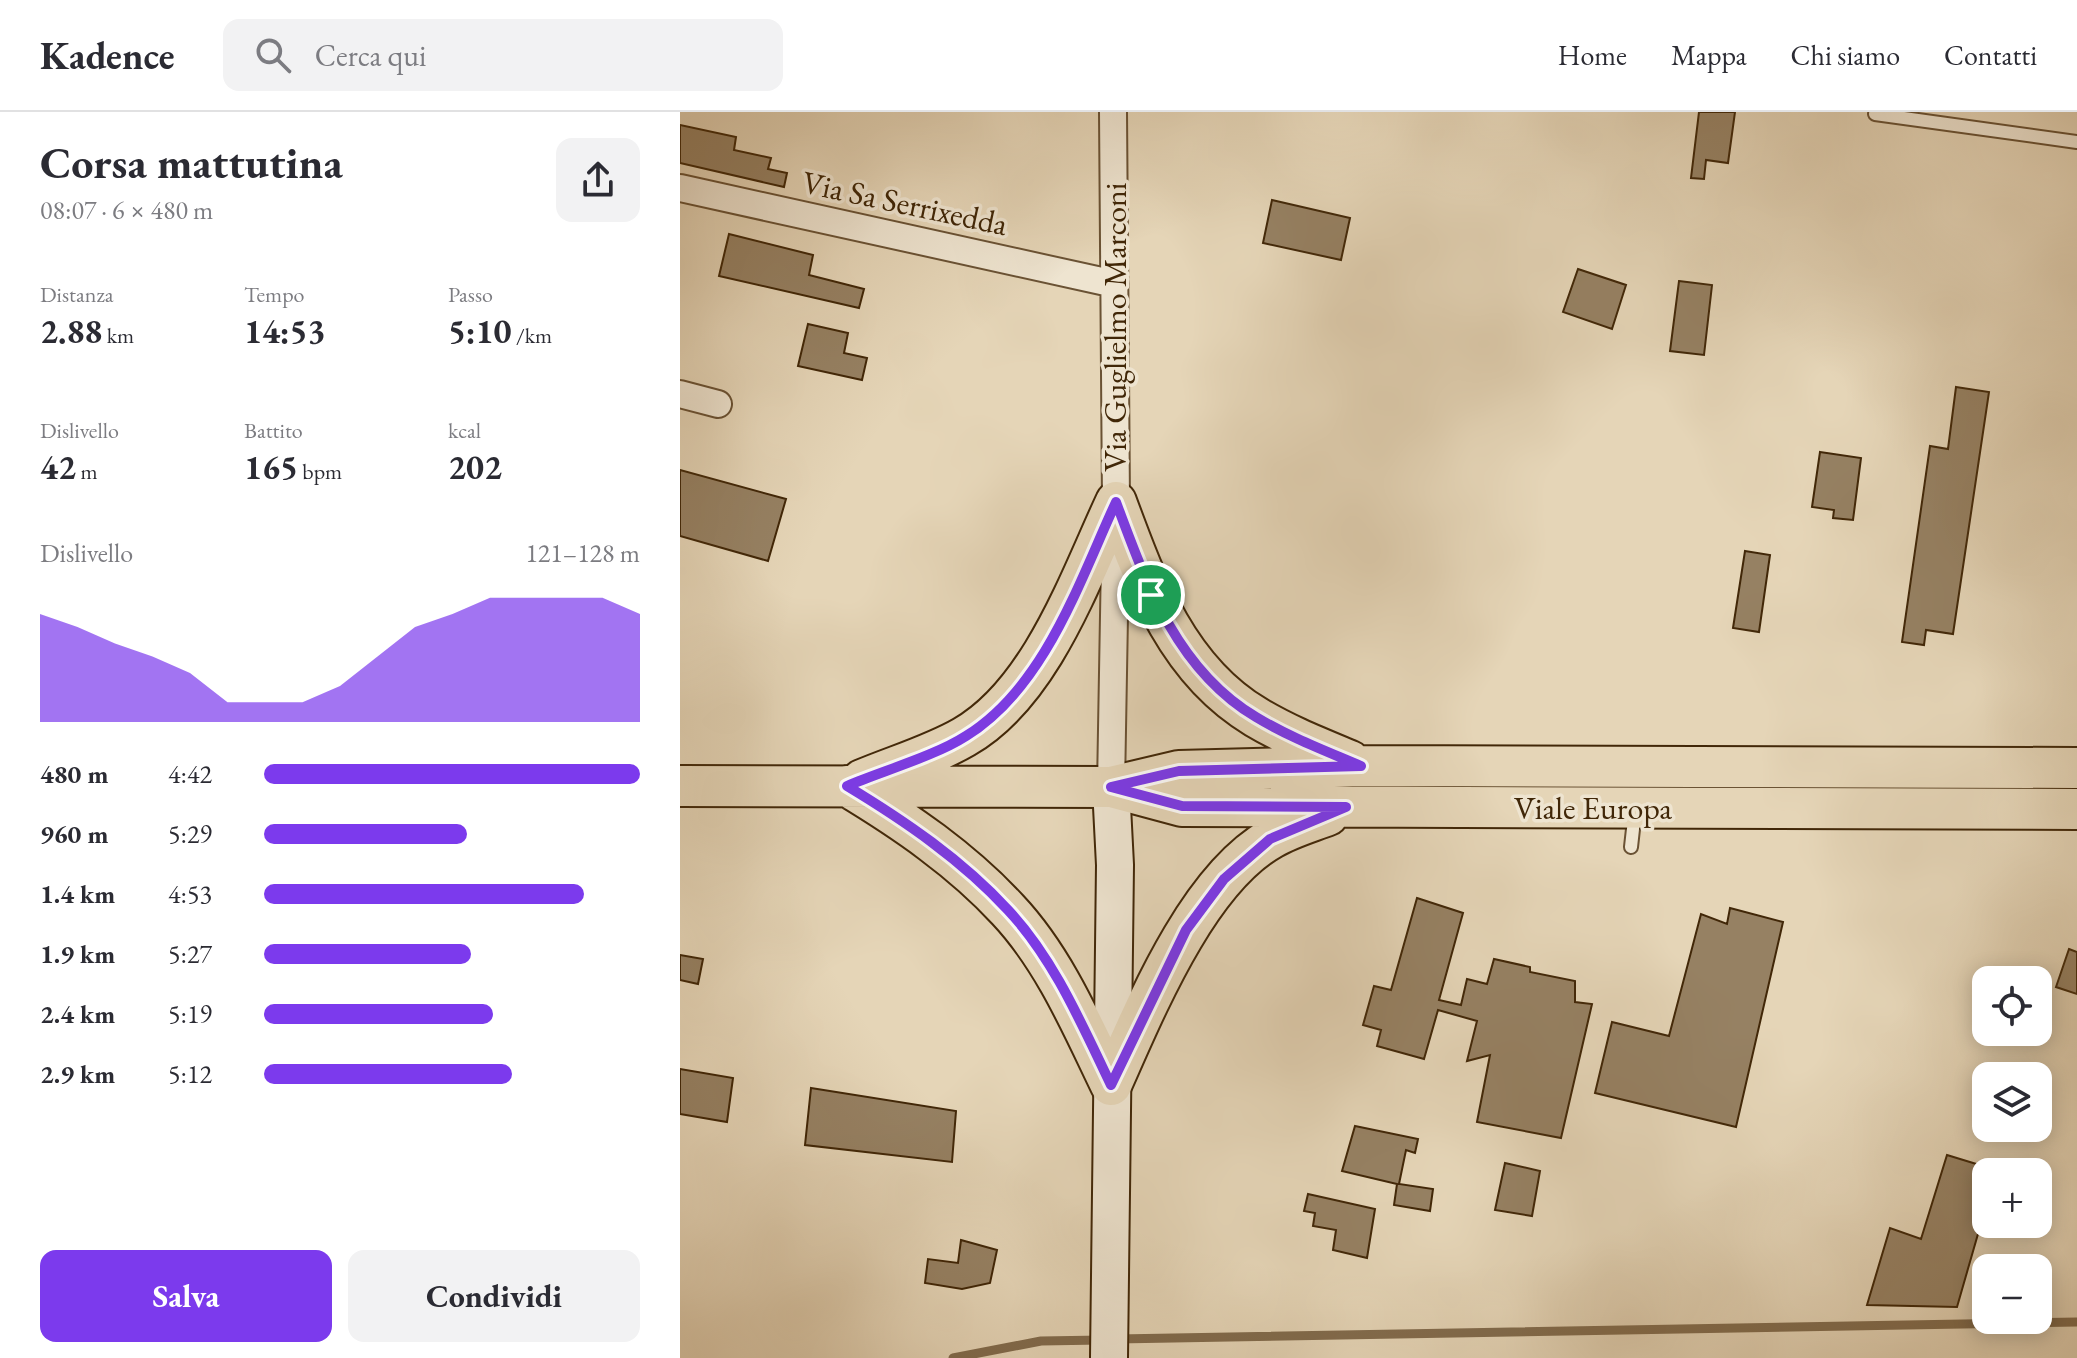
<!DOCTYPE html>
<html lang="it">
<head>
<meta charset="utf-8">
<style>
	body { margin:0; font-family:"EB Garamond",serif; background:#f2f2f3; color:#2b2b33; height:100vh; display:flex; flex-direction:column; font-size:30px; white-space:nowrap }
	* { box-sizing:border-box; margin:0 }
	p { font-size:26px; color:#7c7c81 }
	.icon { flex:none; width:44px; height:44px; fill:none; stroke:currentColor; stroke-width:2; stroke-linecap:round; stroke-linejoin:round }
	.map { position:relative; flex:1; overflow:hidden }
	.side { display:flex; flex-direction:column; background:#fff; width:680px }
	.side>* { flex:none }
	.fabs { position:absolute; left:1292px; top:854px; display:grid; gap:16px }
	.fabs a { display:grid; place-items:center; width:80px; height:80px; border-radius:16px; background:#fff; box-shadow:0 4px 20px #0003; font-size:40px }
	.pin { position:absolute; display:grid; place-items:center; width:68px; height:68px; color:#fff; margin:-34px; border:4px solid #fff; border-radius:50%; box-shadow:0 2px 8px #0007 }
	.round { display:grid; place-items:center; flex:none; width:84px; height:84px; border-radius:16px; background:#f2f2f3 }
	.summary { display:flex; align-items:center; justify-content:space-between; height:136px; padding:0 40px }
	h1 { font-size:44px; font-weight:700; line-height:60px }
	.metrics { display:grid; grid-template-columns:repeat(3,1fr); gap:12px; height:136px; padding:8px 40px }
	.metrics div { display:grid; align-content:center }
	.metrics b { font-size:34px; font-weight:700 }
	.metrics small { font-size:22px; font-weight:400 }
	.metrics p { font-size:22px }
	.chart { height:224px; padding:16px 40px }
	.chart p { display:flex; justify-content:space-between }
	.chart svg { width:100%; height:144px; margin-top:8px; fill:#7c3aed; opacity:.7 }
	.button { display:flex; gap:16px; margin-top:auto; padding:16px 40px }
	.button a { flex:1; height:92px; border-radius:16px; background:#7c3aed; color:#fff; font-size:32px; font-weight:700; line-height:92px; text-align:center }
	.button a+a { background:#f2f2f3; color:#2b2b33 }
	ul { padding:0 40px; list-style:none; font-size:26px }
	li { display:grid; grid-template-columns:128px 96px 1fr; align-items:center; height:60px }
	li i { height:20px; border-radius:10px; background:#7c3aed }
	header { display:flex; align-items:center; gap:48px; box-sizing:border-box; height:112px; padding:0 40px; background:#fff; border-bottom:2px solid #e1e1e2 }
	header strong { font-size:38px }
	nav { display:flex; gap:44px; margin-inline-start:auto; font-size:28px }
	.search { width:560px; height:72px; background:#f2f2f3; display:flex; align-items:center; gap:20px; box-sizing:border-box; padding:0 28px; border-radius:16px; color:#7c7c81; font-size:30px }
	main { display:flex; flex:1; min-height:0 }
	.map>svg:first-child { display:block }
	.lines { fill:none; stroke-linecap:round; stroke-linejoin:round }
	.stream { stroke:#826c4e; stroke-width:9 }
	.building { fill:#968163; stroke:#412708; stroke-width:2 }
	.lane-casing { stroke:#6a5234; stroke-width:16 }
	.street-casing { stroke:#6a5234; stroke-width:30 }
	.secondary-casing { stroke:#412708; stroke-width:40 }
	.primary-casing { stroke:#412708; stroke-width:44 }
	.lane { stroke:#eee4d0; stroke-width:12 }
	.street { stroke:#eee4d0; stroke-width:26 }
	.secondary { stroke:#eee4d0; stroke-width:36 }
	.primary { stroke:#e5d5b7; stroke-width:40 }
	.route-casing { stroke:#fff; stroke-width:16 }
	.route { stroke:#7c3aed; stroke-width:10 }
	.labels { text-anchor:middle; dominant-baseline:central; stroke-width:7; stroke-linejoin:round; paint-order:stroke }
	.street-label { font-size:32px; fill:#412708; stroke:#eee4d0 }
</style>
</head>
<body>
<header>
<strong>Kadence</strong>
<div class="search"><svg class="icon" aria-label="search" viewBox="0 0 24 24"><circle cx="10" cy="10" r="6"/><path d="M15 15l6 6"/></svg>Cerca qui</div>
<nav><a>Home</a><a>Mappa</a><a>Chi siamo</a><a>Contatti</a></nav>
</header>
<main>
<section class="side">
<div class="summary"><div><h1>Corsa mattutina</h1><p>08:07 · 6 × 480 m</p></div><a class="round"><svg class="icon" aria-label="share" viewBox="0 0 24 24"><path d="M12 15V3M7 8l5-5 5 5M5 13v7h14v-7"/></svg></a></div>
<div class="metrics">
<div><p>Distanza</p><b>2.88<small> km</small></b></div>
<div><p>Tempo</p><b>14:53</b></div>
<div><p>Passo</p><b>5:10<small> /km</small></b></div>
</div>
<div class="metrics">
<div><p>Dislivello</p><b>42<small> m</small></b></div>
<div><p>Battito</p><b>165<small> bpm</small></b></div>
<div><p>kcal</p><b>202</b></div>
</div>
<div class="chart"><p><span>Dislivello</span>121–128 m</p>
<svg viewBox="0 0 160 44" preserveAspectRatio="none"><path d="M0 44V11L10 15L20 20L30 24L40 29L50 38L60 38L70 38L80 33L90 24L100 15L110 11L120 6L130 6L140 6L150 6L160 11V44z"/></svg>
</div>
<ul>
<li><b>480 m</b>4:42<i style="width:100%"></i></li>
<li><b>960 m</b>5:29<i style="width:54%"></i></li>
<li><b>1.4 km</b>4:53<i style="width:85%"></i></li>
<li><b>1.9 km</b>5:27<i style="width:55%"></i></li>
<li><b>2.4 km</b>5:19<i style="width:61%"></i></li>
<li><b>2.9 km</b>5:12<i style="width:66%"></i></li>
</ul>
<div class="button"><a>Salva</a><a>Condividi</a></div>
</section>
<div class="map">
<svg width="1397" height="1246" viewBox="0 0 1397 1246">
	<rect width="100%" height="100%" fill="#e5d5b7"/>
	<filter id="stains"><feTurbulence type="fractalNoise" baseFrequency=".0025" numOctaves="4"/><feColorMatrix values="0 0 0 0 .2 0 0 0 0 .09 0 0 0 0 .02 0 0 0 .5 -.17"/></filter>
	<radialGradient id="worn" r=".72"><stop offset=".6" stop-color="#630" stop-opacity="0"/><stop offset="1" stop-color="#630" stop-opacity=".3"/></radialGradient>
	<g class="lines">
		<path class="stream" d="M437 1227 1397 1210
			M273 1246 361 1229 422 1228"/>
	</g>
	<path class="building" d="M1019 0H1055L1048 51 1026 48 1024 67 1011 66Z
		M0 13 56 25 54 38 91 46 88 57 107 61 104 75 0 51Z
		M592 88 670 106 661 148 583 131Z
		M49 122 133 143 129 163 184 177 179 196 39 164Z
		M898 157 946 173 932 217 883 200Z
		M999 169 1032 173 1024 243 990 239Z
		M128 212 168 221 164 241 187 246 182 268 118 254Z
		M1276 275 1309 280 1273 522 1246 518 1244 533 1222 530 1250 334 1268 337Z
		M1140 340 1181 346 1173 408 1153 406 1154 398 1132 395Z
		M0 358 106 387 88 449 0 424Z
		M1065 439 1090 443 1079 520 1053 516Z
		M737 786 783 801 759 888 781 893 787 867 807 872 814 847 850 855V860L895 869V890L912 892 881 1026 797 1010 810 943 787 949 797 909 758 898 744 947 697 934 701 918 683 913 694 874 711 878Z
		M1050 796 1103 810 1056 1015 915 981 932 910 989 924 1021 802 1047 812Z
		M1389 837 1397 840V882L1376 875Z
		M0 843 23 847 18 872 0 868Z
		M0 957 53 966 47 1010 0 1002Z
		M131 976 276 999 272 1050 125 1033Z
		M675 1014 738 1027 735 1041 726 1038 719 1072 753 1077 750 1099 714 1093 717 1072 662 1059Z
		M1267 1043 1316 1058 1306 1060V1094L1277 1195 1187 1193 1210 1116 1241 1127Z
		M825 1051 860 1059 852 1104 815 1098Z
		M628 1082 695 1097 687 1146 653 1138 656 1118 633 1114 635 1101 624 1099Z
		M281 1128 317 1138 310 1171 282 1177 245 1171 248 1147 278 1151Z"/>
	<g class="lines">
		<defs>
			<path id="lane" d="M1195 2 1397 30
				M951 735 955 699"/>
			<path id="street" d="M0 76 435 172
				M0 282 38 292
				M431 675 436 390 433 0"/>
			<path id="secondary" d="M429 1246 435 753 431 675"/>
			<path id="primary" d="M436 390C466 471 497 558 576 605 606 623 639 636 670 649
				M182 668C215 654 253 643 284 625 361 581 400 467 436 390
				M0 674 431 675 499 659 681 654 1397 656
				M167 674C225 709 282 748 328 798 374 847 402 913 431 973
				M435 676 502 694 1397 697
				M431 973C465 897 517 768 592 726 609 716 630 710 648 703"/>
		</defs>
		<use href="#lane" class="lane-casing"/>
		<use href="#street" class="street-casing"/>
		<use href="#secondary" class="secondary-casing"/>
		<use href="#primary" class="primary-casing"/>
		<use href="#lane" class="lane"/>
		<use href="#street" class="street"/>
		<use href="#secondary" class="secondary"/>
		<use href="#primary" class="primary"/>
	</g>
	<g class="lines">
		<defs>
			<path id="route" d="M436 390C466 471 497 558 576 605 609 625 646 639 681 654L499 659 431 675 502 694 666 695 590 727 544 767 506 818 431 973C402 913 374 847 328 798 282 748 225 709 167 674 202 659 255 644 286 624 365 575 399 470 436 390Z"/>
		</defs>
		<use href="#route" class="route-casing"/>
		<use href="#route" class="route"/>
	</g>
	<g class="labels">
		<g class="street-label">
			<text transform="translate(225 91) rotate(12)">Via Sa Serrixedda</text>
			<text transform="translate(435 215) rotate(-90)">Via Guglielmo Marconi</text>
			<text x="913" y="696">Viale Europa</text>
		</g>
	</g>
	<rect width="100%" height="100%" filter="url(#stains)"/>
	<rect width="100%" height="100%" fill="url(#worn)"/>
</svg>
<div class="fabs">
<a><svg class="icon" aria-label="locate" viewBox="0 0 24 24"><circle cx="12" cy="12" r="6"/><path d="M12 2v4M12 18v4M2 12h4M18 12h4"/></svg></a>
<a><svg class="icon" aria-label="layers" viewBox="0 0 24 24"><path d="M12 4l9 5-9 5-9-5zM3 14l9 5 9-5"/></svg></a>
<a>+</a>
<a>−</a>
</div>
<div class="pin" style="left:471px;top:483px;background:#1e9e55"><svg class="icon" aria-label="arrive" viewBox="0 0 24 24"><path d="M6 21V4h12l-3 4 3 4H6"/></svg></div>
</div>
</main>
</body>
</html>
